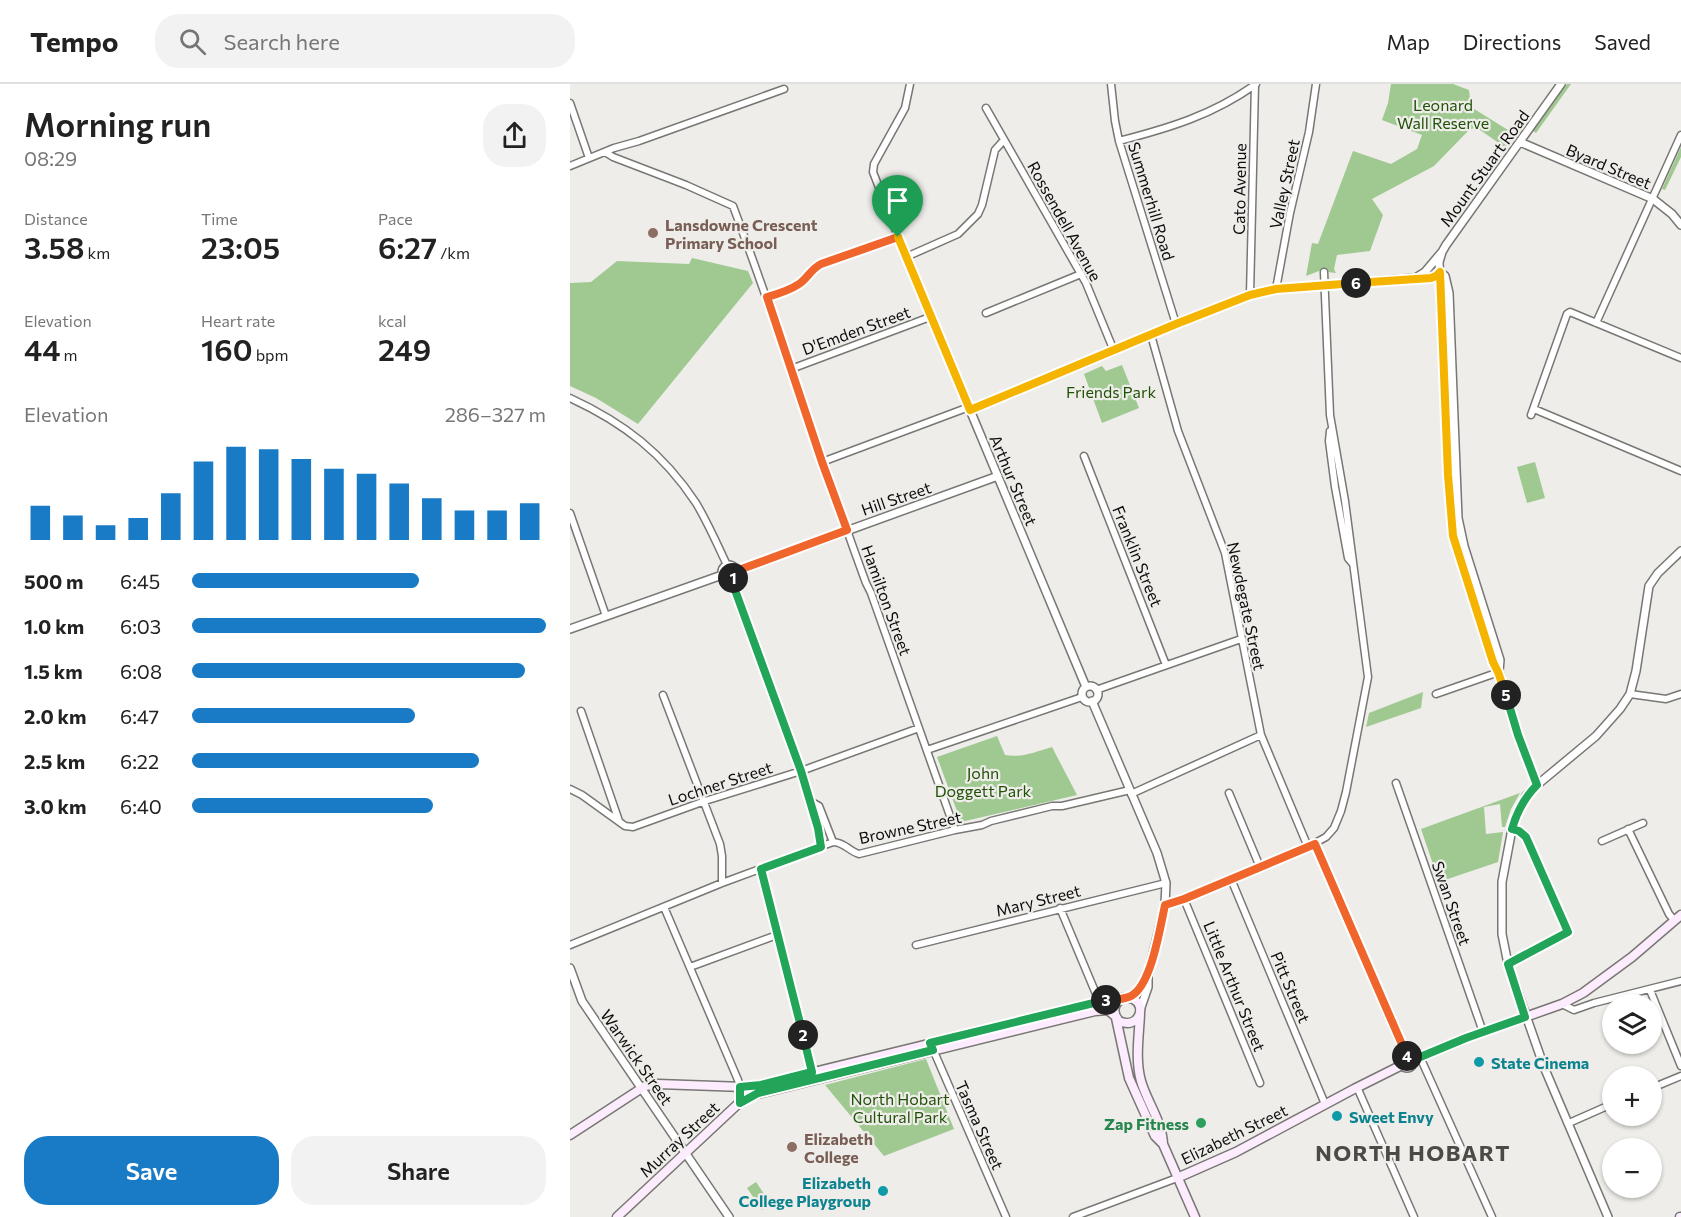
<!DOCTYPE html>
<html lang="en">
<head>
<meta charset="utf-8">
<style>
	body { margin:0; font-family:Commissioner,sans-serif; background:#f2f2f2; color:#222; height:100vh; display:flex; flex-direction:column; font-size:22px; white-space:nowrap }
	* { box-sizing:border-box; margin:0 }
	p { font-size:20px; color:#767676 }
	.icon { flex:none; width:33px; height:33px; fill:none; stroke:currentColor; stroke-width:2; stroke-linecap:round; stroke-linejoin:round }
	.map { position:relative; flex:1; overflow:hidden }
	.side { display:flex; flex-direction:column; background:#fff; width:570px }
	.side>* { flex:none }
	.buttons { position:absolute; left:1032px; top:910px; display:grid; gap:12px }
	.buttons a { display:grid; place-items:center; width:60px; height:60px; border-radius:50%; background:#fff; box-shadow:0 2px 4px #0004; font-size:30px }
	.pin { position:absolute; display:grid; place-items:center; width:51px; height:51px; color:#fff; margin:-62px -26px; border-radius:50% 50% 50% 0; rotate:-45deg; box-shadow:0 0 6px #0007 }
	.pin .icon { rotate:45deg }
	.km { position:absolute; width:30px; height:30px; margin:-15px; border-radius:50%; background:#222; color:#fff; font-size:16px; line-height:30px; text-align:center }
	.round { display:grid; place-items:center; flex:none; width:63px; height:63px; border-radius:24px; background:#f2f2f2 }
	.headline { display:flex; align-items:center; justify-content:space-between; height:102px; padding:0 24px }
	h1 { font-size:33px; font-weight:600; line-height:45px }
	.stats { display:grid; grid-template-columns:repeat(3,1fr); gap:9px; height:102px; padding:6px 24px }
	.stats div { display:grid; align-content:center }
	.stats b { font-size:30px; font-weight:600 }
	.stats small { font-size:16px; font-weight:400 }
	.stats p { font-size:16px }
	.chart { height:168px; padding:12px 24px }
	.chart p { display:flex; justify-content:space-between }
	.chart svg { width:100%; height:108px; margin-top:6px; stroke:#197ac6; stroke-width:6 }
	.button { display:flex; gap:12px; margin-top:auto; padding:12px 24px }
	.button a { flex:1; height:69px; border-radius:24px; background:#197ac6; color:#fff; font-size:24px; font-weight:600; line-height:69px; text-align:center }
	.button a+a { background:#f2f2f2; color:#222 }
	ul { padding:0 24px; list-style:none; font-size:20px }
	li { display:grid; grid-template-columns:96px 72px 1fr; align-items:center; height:45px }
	li i { height:15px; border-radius:8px; background:#197ac6 }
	header { display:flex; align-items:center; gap:36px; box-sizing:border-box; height:84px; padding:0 30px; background:#fff; border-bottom:2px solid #e0e0e0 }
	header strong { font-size:28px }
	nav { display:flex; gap:33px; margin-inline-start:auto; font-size:21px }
	.search { width:420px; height:54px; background:#f2f2f2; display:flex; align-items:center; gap:15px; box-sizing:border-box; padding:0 21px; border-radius:24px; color:#767676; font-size:22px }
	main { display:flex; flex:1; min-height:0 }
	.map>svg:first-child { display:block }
	.green { fill:#9fc990 }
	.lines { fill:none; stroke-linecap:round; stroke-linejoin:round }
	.minor-casing { stroke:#787774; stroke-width:9 }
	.tertiary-casing { stroke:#787774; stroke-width:10 }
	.secondary-casing { stroke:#787774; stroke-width:11 }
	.minor { stroke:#fff; stroke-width:6 }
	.tertiary { stroke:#fff; stroke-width:7 }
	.secondary { stroke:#fcecfe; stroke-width:8 }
	.split-1-casing { stroke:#fff; stroke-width:12 }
	.split-2-casing { stroke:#fff; stroke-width:12 }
	.split-3-casing { stroke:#fff; stroke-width:12 }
	.split-4-casing { stroke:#fff; stroke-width:12 }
	.split-5-casing { stroke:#fff; stroke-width:12 }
	.split-6-casing { stroke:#fff; stroke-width:12 }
	.split-7-casing { stroke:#fff; stroke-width:12 }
	.split-1 { stroke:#f0652b; stroke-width:8 }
	.split-2 { stroke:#22a559; stroke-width:8 }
	.split-3 { stroke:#22a559; stroke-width:8 }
	.split-4 { stroke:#f0652b; stroke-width:8 }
	.split-5 { stroke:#22a559; stroke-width:8 }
	.split-6 { stroke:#f5b400; stroke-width:8 }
	.split-7 { stroke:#f5b400; stroke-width:8 }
	.education-dot { fill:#8d6e63; stroke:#eeedea; stroke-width:2 }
	.culture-dot { fill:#0f9aa8; stroke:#eeedea; stroke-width:2 }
	.leisure-dot { fill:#2e9e5b; stroke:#eeedea; stroke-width:2 }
	.labels { text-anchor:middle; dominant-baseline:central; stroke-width:4.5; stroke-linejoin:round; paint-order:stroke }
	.park-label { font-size:16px; fill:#215107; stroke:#eeedea }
	.street-label { font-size:16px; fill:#0c0c0b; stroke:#eeedea }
	.education-label { font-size:16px; font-weight:bold; fill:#785e54; stroke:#eeedea; text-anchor:start }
	.culture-label { font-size:16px; font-weight:bold; fill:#0d838f; stroke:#eeedea; text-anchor:start }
	.leisure-label { font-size:16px; font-weight:bold; fill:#27864d; stroke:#eeedea; text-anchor:end }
	.district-label { font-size:22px; font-weight:bold; letter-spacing:1.5px; fill:#4b4a47; stroke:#eeedea }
</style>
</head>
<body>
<header>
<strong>Tempo</strong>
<div class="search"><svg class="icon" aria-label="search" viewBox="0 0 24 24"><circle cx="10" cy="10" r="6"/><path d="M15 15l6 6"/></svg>Search here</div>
<nav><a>Map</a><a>Directions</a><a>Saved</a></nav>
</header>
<main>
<section class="side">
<div class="headline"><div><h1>Morning run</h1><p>08:29</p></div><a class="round"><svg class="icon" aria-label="share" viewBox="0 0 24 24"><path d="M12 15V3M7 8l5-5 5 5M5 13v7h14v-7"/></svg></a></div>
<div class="stats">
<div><p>Distance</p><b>3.58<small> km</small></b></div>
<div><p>Time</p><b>23:05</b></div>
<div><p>Pace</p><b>6:27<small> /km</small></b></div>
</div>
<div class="stats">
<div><p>Elevation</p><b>44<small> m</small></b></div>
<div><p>Heart rate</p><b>160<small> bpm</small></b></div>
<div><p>kcal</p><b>249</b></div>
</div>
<div class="chart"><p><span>Elevation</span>286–327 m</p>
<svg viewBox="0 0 160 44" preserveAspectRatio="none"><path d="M5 44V30M15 44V34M25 44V38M35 44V35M45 44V25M55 44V12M65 44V6M75 44V7M85 44V11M95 44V15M105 44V17M115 44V21M125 44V27M135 44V32M145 44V32M155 44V29"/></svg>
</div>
<ul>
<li><b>500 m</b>6:45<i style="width:64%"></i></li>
<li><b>1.0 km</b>6:03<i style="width:100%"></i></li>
<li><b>1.5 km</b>6:08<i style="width:94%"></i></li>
<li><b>2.0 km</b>6:47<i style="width:63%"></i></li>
<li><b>2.5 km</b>6:22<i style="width:81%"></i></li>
<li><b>3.0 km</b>6:40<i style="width:68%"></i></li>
</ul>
<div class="button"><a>Save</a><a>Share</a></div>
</section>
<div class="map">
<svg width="1111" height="1133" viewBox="0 0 1111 1133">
	<rect width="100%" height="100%" fill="#eeedea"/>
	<path class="green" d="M821 0H883L899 6 901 23 946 51 936 55V64L910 46 904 44 899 46 864 82 802 115 813 131 800 167 767 171 764 185 766 189 749 187 736 192 742 159 748 160 783 67 821 80 847 65 852 51 812 36 818 19Z
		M997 0H1001L966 49 963 47Z
		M1111 63V73L1095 106 1092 105Z
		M122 174 178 187 183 199 68 340 26 314 0 302V199L21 198 47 177 119 180Z
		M552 281 569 324 532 339 514 290 532 282 536 287Z
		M965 378 975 414 957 419 947 383Z
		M853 608 851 624 796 643 799 629Z
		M427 652 435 671C452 674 465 668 482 663L507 711 391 738 367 673Z
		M950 709 941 725 935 743H932L930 720 914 723 916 750 933 748 928 778 869 798 851 745Z
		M356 975 384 1045 314 1072 255 1001Z
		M186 1098 201 1120 192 1126 177 1104Z"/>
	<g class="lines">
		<defs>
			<path id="minor" d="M340 0 335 24 304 80 303 88 336 173 400 326
				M541 0 545 37 549 57 606 240
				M0 19 19 74
				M416 24 516 199 544 267
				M549 57C599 44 643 31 686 0
				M35 68 43 73 116 101 163 122C210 247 250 374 296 499L301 509 385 746
				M0 82 44 64 69 57 214 5
				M336 173 388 150 408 130 412 121 425 66 434 56
				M706 205 720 129 739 48 746 0
				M680 211 685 0
				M197 213C207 210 220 206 229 200 238 194 242 185 251 180L328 153
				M416 229 511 190
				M1026 239 1111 51
				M581 251 608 347 655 469 691 651 738 763
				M221 285 360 233
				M0 314C54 339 93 369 126 419 138 439 147 460 157 481
				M964 325 1111 387
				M961 331 997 230 1000 228 1111 274
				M760 347 759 357 765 403 778 474 783 480
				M514 372 596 581
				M252 378 399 323
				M0 429 36 532
				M161 495 231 687 248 744 251 763
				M526 606 671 555
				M866 610 929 588
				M1060 610 1096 615 1111 610
				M93 611 150 760 152 772V799
				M11 627 49 737
				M357 666 512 613
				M826 699 913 948
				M0 705 12 711 55 742 63 743 135 717 231 687 349 644
				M659 709 690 783
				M561 710 691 651
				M240 717 249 722 263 758
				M1058 745 1099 830 1104 836
				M1032 757 1073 739
				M745 760 836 973
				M191 785 243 992
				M661 795 755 1020
				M614 815 690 999
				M595 821 614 815 738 763 756 753 764 744 771 727 776 708 798 593 775 417 760 331 754 188
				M94 823 168 996 170 1003 169 1019
				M490 824 529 917
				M0 861 152 799 263 758C274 758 279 767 289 770L385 746 412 741 421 737 482 722H492L560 706
				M346 861 596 799
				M938 880 998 848 955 753 949 747 942 745
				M120 883 207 851
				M1080 906 1111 982
				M992 920 1004 926 1024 919 1111 897
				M362 963 436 1133
				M850 973 922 1133
				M787 1003 844 1133
				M1082 1004 1111 992
				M999 1039 1042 1020
				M503 1133 607 1094"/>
			<path id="tertiary" d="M950 58 1083 115 1102 130 1111 141
				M870 188 875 192 879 209 888 434 894 462 930 576 929 587
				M847 193 855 188 871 169
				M152 488a7 7 0 1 1 14 0a7 7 0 1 1-14 0Z
				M166 487 428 392
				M0 545 152 491
				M512 610a8 8 0 1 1 16 0a8 8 0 1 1-16 0Z
				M516 603 400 326 606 240 680 211 706 205 845 194C854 194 863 196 870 188
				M522 617 587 769 596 799 595 821 578 890V903L570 926
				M967 701 948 651 929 588 923 578 883 452 878 391 869 178 872 168 876 161 991 0
				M0 884 12 917 159 1133
				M557 914 567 907 578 890
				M1038 1133 974 983 938 880 932 850V798L942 745 949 725 956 712 967 701 1026 652 1050 625 1060 610 1066 587 1079 502 1088 489 1111 467"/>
			<path id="secondary" d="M570 930C569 952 565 976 571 997 577 1018 592 1037 593 1060L625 1133
				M546 934 559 994 585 1052 593 1060
				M831.5 978a5.5 5.5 0 1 1 11 0a5.5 5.5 0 1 1-11 0Z
				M843 976 896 954 992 920 1013 909 1062 873 1111 831
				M0 1051 75 1002 88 1000 174 1003 191 1001 539 916C546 915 556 912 563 915 578 922 568 946 549 937 541 928 544 918 554 914
				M607 1094 666 1068 784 1005 832 981
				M47 1133 169 1019 183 1011 525 927 538 926 545 932
				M1110 1133H1111"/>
		</defs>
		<use href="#minor" class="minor-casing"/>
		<use href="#tertiary" class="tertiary-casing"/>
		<use href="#secondary" class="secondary-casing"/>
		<use href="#minor" class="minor"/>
		<use href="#tertiary" class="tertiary"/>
		<use href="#secondary" class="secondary"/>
	</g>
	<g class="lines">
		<defs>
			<path id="split-1" d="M163 494 166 491V487L277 446 252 378 197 213C208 210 220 206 229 200 238 194 241 185 251 180L328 153"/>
			<path id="split-2" d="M163 494 161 495 231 687 248 744 251 763 191 785 233 951"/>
			<path id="split-3" d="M233 951 242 988 191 1001 170 1003V1019L188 1009 363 966 360 959 536 916"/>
			<path id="split-4" d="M536 916C545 915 557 916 564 910 582 896 590 844 595 821L614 815 745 760 837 972"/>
			<path id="split-5" d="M837 972 841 974 843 976 896 954 955 933 938 880 998 848 956 753 949 747 942 745C947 727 954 714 967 701L948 651 936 611"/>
			<path id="split-6" d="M786 199 861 194 866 192 870 188 878 391 883 452 923 578 928 588 936 611"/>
			<path id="split-7" d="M328 153 400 326 606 240 680 211 706 205 786 199"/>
		</defs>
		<use href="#split-1" class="split-1-casing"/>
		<use href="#split-2" class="split-2-casing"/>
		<use href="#split-3" class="split-3-casing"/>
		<use href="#split-4" class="split-4-casing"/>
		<use href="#split-5" class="split-5-casing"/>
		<use href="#split-6" class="split-6-casing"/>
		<use href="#split-7" class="split-7-casing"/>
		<use href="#split-1" class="split-1"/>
		<use href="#split-2" class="split-2"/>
		<use href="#split-3" class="split-3"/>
		<use href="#split-4" class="split-4"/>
		<use href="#split-5" class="split-5"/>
		<use href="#split-6" class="split-6"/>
		<use href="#split-7" class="split-7"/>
	</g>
	<g class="education-dot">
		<circle cx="83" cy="149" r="6"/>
		<circle cx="222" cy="1063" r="6"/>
	</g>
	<g class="culture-dot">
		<circle cx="909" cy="978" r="6"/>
		<circle cx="767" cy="1032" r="6"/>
		<circle cx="313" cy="1107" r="6"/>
	</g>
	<circle class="leisure-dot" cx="631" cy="1039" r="6"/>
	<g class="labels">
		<g class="park-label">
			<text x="873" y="20">Leonard<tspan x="873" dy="18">Wall Reserve</tspan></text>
			<text x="541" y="307">Friends Park</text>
			<text x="413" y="688">John<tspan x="413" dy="18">Doggett Park</tspan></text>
			<text x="330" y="1014">North Hobart<tspan x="330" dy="18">Cultural Park</tspan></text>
		</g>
		<g class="street-label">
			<text transform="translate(1039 82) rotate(23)">Byard Street</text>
			<text transform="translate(914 84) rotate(-54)">Mount Stuart Road</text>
			<text transform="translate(714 100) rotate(-78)">Valley Street</text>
			<text transform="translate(669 105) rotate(-89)">Cato Avenue</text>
			<text transform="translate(582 117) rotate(73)">Summerhill Road</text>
			<text transform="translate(495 137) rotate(61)">Rossendell Avenue</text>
			<text transform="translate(286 246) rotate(-20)">D'Emden Street</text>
			<text transform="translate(444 396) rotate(67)">Arthur Street</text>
			<text transform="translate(326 414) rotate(-19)">Hill Street</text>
			<text transform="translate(568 472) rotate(68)">Franklin Street</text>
			<text transform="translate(317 516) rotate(70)">Hamilton Street</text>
			<text transform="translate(677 522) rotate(78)">Newdegate Street</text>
			<text transform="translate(150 699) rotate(-18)">Lochner Street</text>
			<text transform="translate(340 743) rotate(-12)">Browne Street</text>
			<text transform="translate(468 816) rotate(-14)">Mary Street</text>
			<text transform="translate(882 819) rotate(71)">Swan Street</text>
			<text transform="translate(665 902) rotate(68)">Little Arthur Street</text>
			<text transform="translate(721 903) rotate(67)">Pitt Street</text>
			<text transform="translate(67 973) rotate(55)">Warwick Street</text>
			<text transform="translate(410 1041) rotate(66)">Tasma Street</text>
			<text transform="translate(664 1050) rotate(-26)">Elizabeth Street</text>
			<text transform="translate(109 1055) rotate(-43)">Murray Street</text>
		</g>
		<g class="education-label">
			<text x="95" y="140">Lansdowne Crescent<tspan x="95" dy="18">Primary School</tspan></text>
			<text x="234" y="1054">Elizabeth<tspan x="234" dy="18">College</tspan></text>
		</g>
		<g class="culture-label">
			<text x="921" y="978">State Cinema</text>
			<text x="779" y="1032">Sweet Envy</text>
			<text x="301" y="1098" text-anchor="end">Elizabeth<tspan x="301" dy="18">College Playgroup</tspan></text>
		</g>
		<g class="leisure-label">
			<text x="619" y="1039">Zap Fitness</text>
		</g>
		<g class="district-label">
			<text x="843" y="1068">NORTH HOBART</text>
		</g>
	</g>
</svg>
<div class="buttons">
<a><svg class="icon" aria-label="layers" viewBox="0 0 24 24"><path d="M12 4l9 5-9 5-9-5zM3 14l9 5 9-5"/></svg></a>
<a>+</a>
<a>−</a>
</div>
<div class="pin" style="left:328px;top:153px;background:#1e9e55"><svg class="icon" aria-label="arrive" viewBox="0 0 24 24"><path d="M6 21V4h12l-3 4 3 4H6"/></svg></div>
<b class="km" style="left:163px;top:494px">1</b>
<b class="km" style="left:233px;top:951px">2</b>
<b class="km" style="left:536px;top:916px">3</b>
<b class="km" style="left:837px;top:972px">4</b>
<b class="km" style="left:936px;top:611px">5</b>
<b class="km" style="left:786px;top:199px">6</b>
</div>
</main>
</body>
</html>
